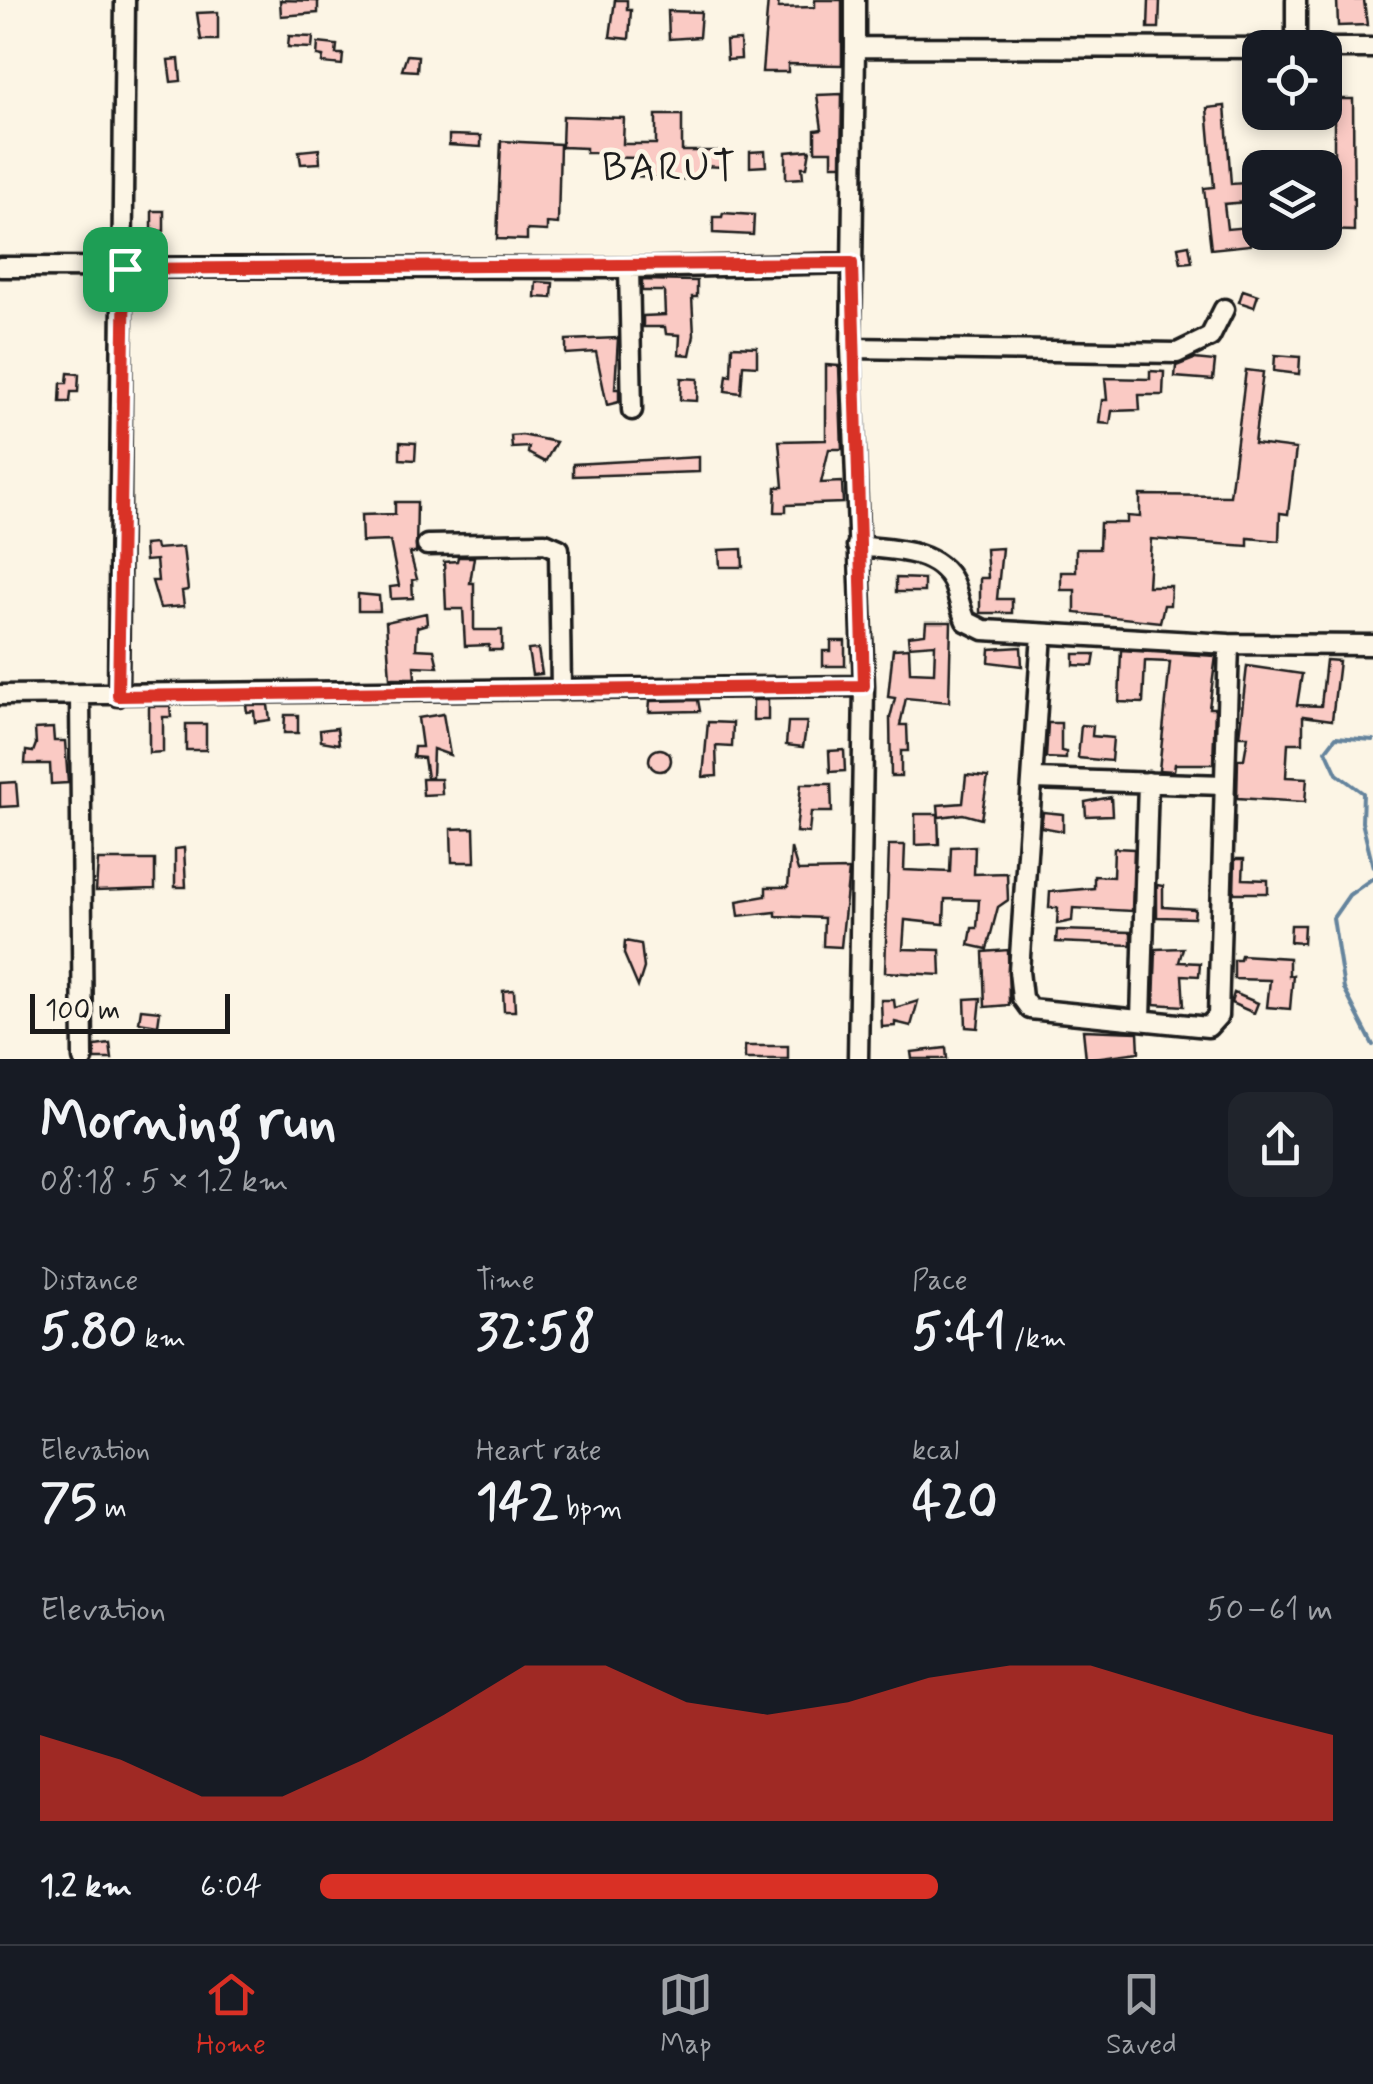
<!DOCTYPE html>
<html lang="en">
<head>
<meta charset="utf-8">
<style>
	body { margin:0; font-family:Mynerve,sans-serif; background:#20242c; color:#f1f3f6; height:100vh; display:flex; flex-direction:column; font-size:38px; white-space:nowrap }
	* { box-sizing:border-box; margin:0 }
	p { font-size:32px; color:#9ea1a6 }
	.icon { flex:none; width:55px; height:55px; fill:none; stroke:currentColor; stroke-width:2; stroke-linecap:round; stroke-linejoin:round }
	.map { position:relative; height:1059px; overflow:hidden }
	.drawer { display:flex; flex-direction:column; background:#171b24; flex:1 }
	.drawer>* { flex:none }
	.tools { position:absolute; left:1242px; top:30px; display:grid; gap:20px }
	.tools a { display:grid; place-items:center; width:100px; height:100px; border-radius:20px; background:#171b24; box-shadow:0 5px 15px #0003; font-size:50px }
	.scale { position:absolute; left:30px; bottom:25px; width:200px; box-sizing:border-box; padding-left:10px; border:5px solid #1c1c1c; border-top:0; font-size:28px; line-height:35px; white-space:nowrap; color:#1c1c1c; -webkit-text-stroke:8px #fcf5e5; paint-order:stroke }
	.pin { position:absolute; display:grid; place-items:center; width:85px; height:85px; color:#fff; margin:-42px; border-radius:20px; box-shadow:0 5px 15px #0006 }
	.round { display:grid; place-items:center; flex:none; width:105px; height:105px; border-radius:20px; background:#20242c }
	.summary { display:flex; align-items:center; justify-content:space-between; height:170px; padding:0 40px }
	h1 { font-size:55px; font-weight:800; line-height:75px }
	.metrics { display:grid; grid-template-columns:repeat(3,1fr); gap:15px; height:170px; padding:10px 40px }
	.metrics div { display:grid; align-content:center }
	.metrics b { font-size:50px; font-weight:800 }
	.metrics small { font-size:28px; font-weight:400 }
	.metrics p { font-size:28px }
	.chart { height:280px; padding:20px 40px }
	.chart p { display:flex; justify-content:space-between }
	.chart svg { width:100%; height:180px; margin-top:10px; fill:#d93025; opacity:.7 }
	ul { padding:0 40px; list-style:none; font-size:32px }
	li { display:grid; grid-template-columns:160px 120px 1fr; align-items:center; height:75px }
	li i { height:25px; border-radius:12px; background:#d93025 }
	.dock { display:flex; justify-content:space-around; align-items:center; height:140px; border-top:2px solid #363941; background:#171b24; font-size:28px; color:#9ea1a6 }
	.dock a { display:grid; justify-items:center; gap:5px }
	.dock .current { color:#d93025 }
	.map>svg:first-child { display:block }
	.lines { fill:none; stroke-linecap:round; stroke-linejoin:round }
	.stream { stroke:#65849d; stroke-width:4 }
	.building { fill:#facac4; stroke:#1c1c1c; stroke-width:2.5 }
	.minor-casing { stroke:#1c1c1c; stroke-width:25 }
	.minor { stroke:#fcf5e5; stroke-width:18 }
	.route-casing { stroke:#fff; stroke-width:20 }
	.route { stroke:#d93025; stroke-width:12 }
	.labels { text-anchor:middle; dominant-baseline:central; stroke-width:9; stroke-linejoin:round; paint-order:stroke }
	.quarter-label { font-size:40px; letter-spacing:2.5px; fill:#1c1c1c; stroke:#fcf5e5 }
</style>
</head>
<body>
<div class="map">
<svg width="1373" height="1059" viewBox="0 0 1373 1059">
	<rect width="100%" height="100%" fill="#fcf5e5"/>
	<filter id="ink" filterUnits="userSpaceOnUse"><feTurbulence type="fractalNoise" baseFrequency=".01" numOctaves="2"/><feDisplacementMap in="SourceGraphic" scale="20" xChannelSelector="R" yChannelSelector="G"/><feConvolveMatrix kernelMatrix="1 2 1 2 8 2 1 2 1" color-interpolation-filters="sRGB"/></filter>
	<g filter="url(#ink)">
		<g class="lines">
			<path class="stream" d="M1373 740 1336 737 1326 750 1337 774 1363 793 1362 822 1373 867
				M1373 878 1349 895 1333 918 1344 989 1373 1045"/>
		</g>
		<path class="building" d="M280 0 318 1V13L281 16Z
			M615 0H627V10H631L629 39 610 37Z
			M768 0H779L778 8 815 7V0H842V65L788 64V72H762Z
			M1149 0H1160L1159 28H1148Z
			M1337 0H1364L1367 25 1338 26Z
			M668 11 701 12 699 37 669 39Z
			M218 12V40H201L197 13Z
			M289 36 313 37 312 48 288 47Z
			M740 40 741 59 727 60 726 41Z
			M318 43 337 45 336 54H343L342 65 322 63 323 57 317 56Z
			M407 55 418 56 417 71 402 70Z
			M179 59 181 81 171 82 168 60Z
			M1260 68V88H1247V69Z
			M842 94 841 165H832V151H815V130L822 129 817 95Z
			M1334 99H1353L1354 231 1325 230V177H1334Z
			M1225 106 1231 184 1260 182V201L1224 204 1227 229 1248 227 1250 245 1211 249 1204 188 1214 187 1207 108Z
			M656 115H682V151H725L724 167 701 166 694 180 637 176V158L598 157V153H586V148L562 147 563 116 624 118 623 144H656Z
			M449 135 481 136V147L449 145Z
			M501 141 560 144 558 224 547 223V231L527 230V240L497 239Z
			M319 149 320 163 301 164 299 151Z
			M810 150 807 167H802L803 178 786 179V152Z
			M765 151 766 166 750 167V152Z
			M152 211H164V231H152Z
			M723 213 754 215 753 235 713 233V217H722Z
			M1189 245 1192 262 1181 263 1178 247Z
			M642 280 697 281V297H692L694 335 690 355 679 354 680 335 666 334 665 327H643V316L665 315 664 291H642Z
			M536 282 553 283 552 298 535 297Z
			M1243 290 1258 295 1254 307 1239 302Z
			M618 338 615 389H619V402L607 405 596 352 566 354V340Z
			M732 346 757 347V366L743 365 741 393 725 391 727 375 731 376Z
			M1275 355 1300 357 1299 374 1274 371Z
			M1194 359 1215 361 1213 380 1175 377 1176 366Z
			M826 365 839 366 842 449H829L821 483 842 482 843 503 786 505V512H775L776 487H783L779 441 826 440Z
			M1246 370 1263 372 1254 444 1296 449 1288 514 1280 513 1279 541 1248 538V546L1151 539 1148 586H1171L1170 605H1164L1160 622 1075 613V590H1061V572H1076V549H1099L1100 523H1127V516L1140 517V495L1230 496Z
			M1150 371 1164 372 1163 395H1139L1140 410 1112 411 1110 424 1099 423 1102 400H1107L1105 378 1150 379Z
			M68 373 79 374 78 392H71L70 402H60L61 383H67Z
			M681 378 698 379 697 401 680 400Z
			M522 435 556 442 545 462 528 453 529 447 512 448 511 436Z
			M400 442 416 443 415 460 400 459Z
			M699 457V472L573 476V464Z
			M395 502H417L416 553H410L417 579 412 580 413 598 391 599 390 587 399 586 390 541 362 542 361 515 395 514Z
			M155 544 156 549 183 547 188 590 182 591 184 606 160 608 152 581H158L156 560 145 561 144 545Z
			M1002 548 997 599H1012V613H980V578H988L986 549Z
			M742 549 743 567H720L719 550Z
			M458 557H474L470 583H474V630H502V650H489V645L465 646 463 609H446L444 562 457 561Z
			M896 578 924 579V592H896Z
			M358 594 379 596 380 611H358Z
			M426 613 427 624 417 627 416 649 434 650 438 667 414 666 415 678H390L386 622Z
			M926 622H951L949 702 906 698 900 725H907L908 751H901V776H891L890 718 895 698 888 697 893 649 909 648 910 672 934 673 935 644 909 646 908 636 925 634Z
			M831 641H845V666H823V651H831Z
			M1021 647 1022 666 989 662 990 649Z
			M538 649 542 674 532 675 528 650Z
			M1121 650 1216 656 1209 708H1215L1213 764H1175L1174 771 1159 770 1170 662 1145 661 1143 703 1119 702Z
			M1074 654H1095L1093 666 1074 665Z
			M1326 660 1339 661 1332 720 1303 716V743H1288L1286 777 1307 778 1305 802 1237 798 1238 759H1244L1248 736H1239L1247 666 1302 674 1297 705 1321 706Z
			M698 700 700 711 649 712 650 701Z
			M753 700H768V720H753Z
			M246 705H268L270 720 255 722 254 711 247 712Z
			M149 706H170L171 717H163V752L149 753Z
			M443 714 450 755 433 749 432 778H427L424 758 413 757 414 747H422L418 718Z
			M285 715H298V733H284Z
			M708 722 733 723 732 747 716 746 717 776 703 777Z
			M788 722H807L803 747 786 745Z
			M1048 723H1061V751L1066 752V759L1046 758Z
			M186 724H206V750H186Z
			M1081 725 1093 726 1092 736 1113 738 1111 761 1078 758Z
			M53 728 54 741H65L68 783 51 784 50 764H25L26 751 33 752 36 744 35 729Z
			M337 728 339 744 321 741 320 730Z
			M649 760a11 11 0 1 1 22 0a11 11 0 1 1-22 0Z
			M844 750 845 771 830 772 829 751Z
			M966 775 988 777 981 819 963 814 939 817 938 805 963 803Z
			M422 779H441L442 794 423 795Z
			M16 782 18 806 0 807V783Z
			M801 784H831L832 812H811L809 833 796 832Z
			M1111 797 1112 815 1086 816 1085 802Z
			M1043 812 1063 814V831L1041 827Z
			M915 814H938L939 844 915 845Z
			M474 828 475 862H452L451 829Z
			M889 845H905L904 870 950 872 951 847 975 846 974 874 1007 873 1008 900 998 907 987 949 969 945 972 928H977L979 900 945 899 944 924 905 920 903 949 940 950 941 975 885 972Z
			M184 848 186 887H175V849Z
			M791 848 798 871 849 870 841 947 823 946 824 918 776 916V912L739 916 737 901 766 896V887H788Z
			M1114 848 1134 849 1132 911 1073 908 1072 921 1057 924 1058 908H1049L1050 892 1094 888V876L1113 877Z
			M1235 859H1244L1243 879 1268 880V893H1234Z
			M98 860H155V889L96 891Z
			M1157 885 1163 886V907L1195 909 1194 918 1157 917Z
			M1291 925H1304L1303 943 1290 942Z
			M1057 930 1131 932V945L1056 942Z
			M625 941 641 944 644 968 638 987 624 954Z
			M1183 948 1179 962 1200 963 1199 976 1182 975 1184 1006 1154 1004 1156 949Z
			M1008 950 1009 1005 985 1007 983 952Z
			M1241 955 1289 958V976L1293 975 1290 1009 1267 1007 1270 980 1234 979V960H1240Z
			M514 990 515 1011H504L503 991Z
			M1234 993 1258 1003 1254 1013 1231 1003Z
			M981 998 978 1028 966 1027 965 999Z
			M881 1000H894L895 1008 918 1001 911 1026 895 1022V1026L882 1027Z
			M141 1009 160 1011 158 1025 139 1022Z
			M1083 1030 1138 1032 1139 1052 1086 1059Z
			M110 1044 112 1059H95V1046Z
			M745 1046H788V1059H745Z
			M946 1048 947 1059H912L911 1052Z"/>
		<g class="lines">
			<defs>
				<path id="minor" d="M855 0V47
					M1296 48V0
					M1325 48H1373
					M0 267 629 268 852 263
					M629 268 632 410
					M851 348 1177 353 1210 337 1224 309
					M427 545 545 543 559 549 561 690
					M857 546C890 550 936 548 953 582 958 594 960 608 966 621L984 630 1229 644 1373 645
					M1042 634 1019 971 1022 998 1030 1009 1208 1027 1218 1016 1229 644
					M0 695 864 686
					M80 696 83 1059
					M118 696 125 0
					M1034 779 1224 785
					M1141 1019 1148 782
					M858 1059 864 686 851 348 855 47 1291 48"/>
			</defs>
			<use href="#minor" class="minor-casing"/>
			<use href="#minor" class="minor"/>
		</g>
	</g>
	<g class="lines" filter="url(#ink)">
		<defs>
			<path id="route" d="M852 263 864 686 118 696 125 269Z"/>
		</defs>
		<use href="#route" class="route-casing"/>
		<use href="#route" class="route"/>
	</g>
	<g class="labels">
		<g class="quarter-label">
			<text x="670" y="169">BARUT</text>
		</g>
	</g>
</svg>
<div class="tools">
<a><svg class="icon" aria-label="locate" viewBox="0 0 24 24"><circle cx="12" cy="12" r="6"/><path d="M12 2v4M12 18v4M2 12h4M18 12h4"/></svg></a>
<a><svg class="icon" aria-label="layers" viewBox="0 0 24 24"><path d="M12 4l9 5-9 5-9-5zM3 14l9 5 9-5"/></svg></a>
</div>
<div class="scale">100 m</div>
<div class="pin" style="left:125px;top:269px;background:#1e9e55"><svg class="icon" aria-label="arrive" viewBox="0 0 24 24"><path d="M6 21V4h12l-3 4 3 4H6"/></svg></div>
</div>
<section class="drawer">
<div class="summary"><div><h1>Morning run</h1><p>08:18 · 5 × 1.2 km</p></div><a class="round"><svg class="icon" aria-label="share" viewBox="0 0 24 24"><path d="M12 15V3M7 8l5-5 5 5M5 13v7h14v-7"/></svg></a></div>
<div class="metrics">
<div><p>Distance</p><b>5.80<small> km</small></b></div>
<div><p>Time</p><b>32:58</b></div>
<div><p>Pace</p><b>5:41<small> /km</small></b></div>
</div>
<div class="metrics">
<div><p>Elevation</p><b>75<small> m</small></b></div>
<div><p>Heart rate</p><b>142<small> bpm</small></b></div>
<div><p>kcal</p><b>420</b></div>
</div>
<div class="chart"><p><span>Elevation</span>50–61 m</p>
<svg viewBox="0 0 160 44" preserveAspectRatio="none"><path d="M0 44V23L10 29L20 38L30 38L40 29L50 18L60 6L70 6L80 15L90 18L100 15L110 9L120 6L130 6L140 12L150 18L160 23V44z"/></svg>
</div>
<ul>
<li><b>1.2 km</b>6:04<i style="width:61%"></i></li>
</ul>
</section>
<nav class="dock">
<a class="current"><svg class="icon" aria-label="home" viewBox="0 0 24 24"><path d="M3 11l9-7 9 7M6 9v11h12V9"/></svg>Home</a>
<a><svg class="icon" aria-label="map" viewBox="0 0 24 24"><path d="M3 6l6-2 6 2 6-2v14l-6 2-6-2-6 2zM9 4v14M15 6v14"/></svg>Map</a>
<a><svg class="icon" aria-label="saved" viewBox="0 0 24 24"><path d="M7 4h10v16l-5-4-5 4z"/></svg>Saved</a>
</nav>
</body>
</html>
